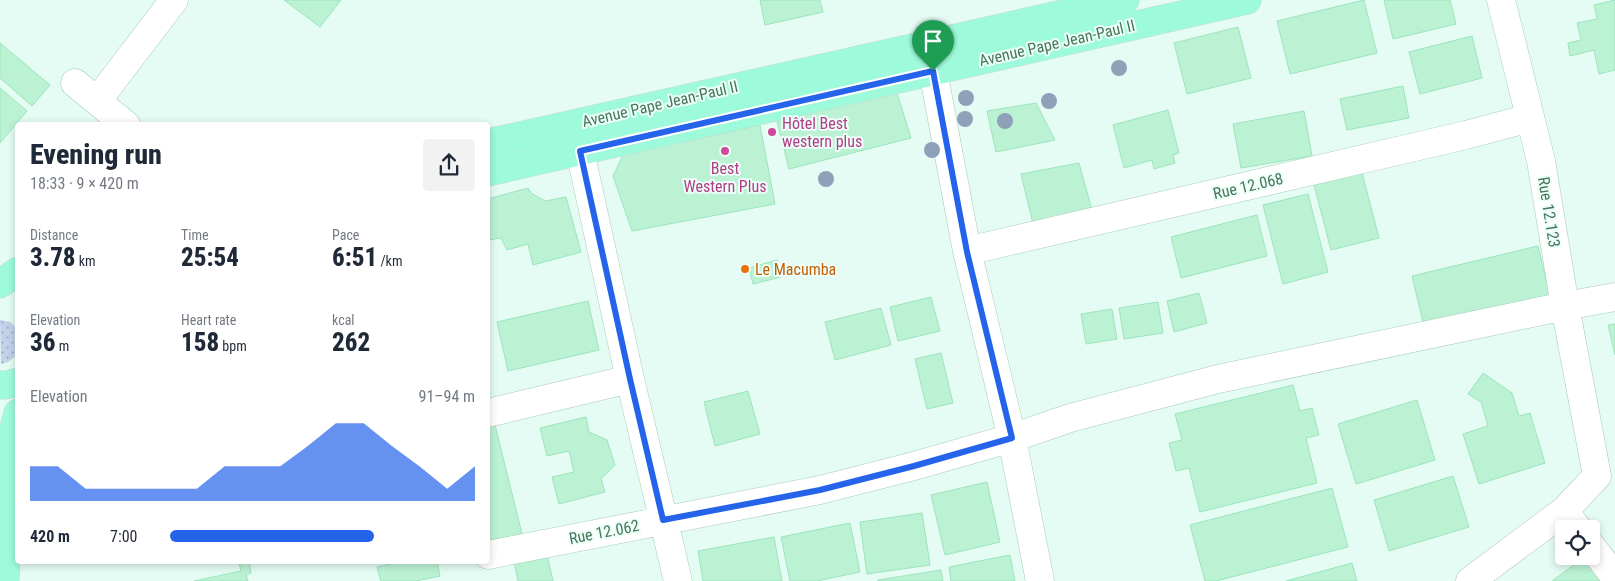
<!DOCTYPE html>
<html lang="en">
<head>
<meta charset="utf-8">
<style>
	body { margin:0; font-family:"Roboto Condensed",sans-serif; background:#f2f2f3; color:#1f2937; height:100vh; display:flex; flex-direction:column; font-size:19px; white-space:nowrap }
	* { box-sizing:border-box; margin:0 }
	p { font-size:16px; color:#747a83 }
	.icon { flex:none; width:28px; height:28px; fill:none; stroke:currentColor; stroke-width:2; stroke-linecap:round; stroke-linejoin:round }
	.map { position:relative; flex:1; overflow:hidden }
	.details { position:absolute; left:15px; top:122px; width:475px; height:442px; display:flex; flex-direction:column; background:#fff; border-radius:5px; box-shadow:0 2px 8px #0003 }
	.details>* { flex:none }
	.controls { position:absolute; left:1555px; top:520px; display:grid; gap:10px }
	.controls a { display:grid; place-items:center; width:45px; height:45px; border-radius:5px; background:#fff; box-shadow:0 2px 8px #0003; font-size:25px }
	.pin { position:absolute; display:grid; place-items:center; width:42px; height:42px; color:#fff; margin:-51px -21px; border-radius:50% 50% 50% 0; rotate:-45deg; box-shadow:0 0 5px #0007 }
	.pin .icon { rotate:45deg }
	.round { display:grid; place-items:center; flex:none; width:52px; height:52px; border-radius:5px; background:#f2f2f3 }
	.summary { display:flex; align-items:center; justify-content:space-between; height:85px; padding:0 15px }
	h1 { font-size:28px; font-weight:800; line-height:38px }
	.metrics { display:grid; grid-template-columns:repeat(3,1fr); gap:8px; height:85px; padding:5px 15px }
	.metrics div { display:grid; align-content:center }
	.metrics b { font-size:25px; font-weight:800 }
	.metrics small { font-size:14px; font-weight:400 }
	.metrics p { font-size:14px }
	.chart { height:140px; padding:10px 15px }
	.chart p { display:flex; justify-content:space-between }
	.chart svg { width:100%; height:90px; margin-top:5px; fill:#2563eb; opacity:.7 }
	ul { padding:0 15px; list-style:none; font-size:16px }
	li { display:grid; grid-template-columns:80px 60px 1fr; align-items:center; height:38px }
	li i { height:12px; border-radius:6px; background:#2563eb }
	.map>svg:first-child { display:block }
	.grass { fill:url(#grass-dots) }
	.building { fill:#bcf2d4; stroke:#9ce4bb }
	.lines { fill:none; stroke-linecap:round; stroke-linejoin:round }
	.minor-casing { stroke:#a8cbb9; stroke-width:29 }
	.major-casing { stroke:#ccd8d1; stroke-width:29 }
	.minor { stroke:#fff; stroke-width:28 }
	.major { stroke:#9dfbdc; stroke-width:28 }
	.tree { fill:#8ea1b8 }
	.route-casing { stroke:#fff; stroke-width:10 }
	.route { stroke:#2563eb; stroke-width:6 }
	.hotel-dot { fill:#d1479c; stroke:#ebfff8; stroke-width:2 }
	.food-dot { fill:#e8710a; stroke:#ebfff8; stroke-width:2 }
	.labels { text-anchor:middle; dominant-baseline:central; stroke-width:4; stroke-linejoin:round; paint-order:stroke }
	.street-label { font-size:16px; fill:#4a755b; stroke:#ebfff8 }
	.hotel-label { font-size:16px; fill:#b23c85; stroke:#ebfff8; text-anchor:start }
	.food-label { font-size:16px; fill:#c56008; stroke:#ebfff8; text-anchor:start }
</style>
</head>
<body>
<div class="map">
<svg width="1615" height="581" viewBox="0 0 1615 581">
	<defs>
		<pattern id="grass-dots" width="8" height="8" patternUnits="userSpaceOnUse" patternTransform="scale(1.25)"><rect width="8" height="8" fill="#c3d1ea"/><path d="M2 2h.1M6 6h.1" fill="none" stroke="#a0aec1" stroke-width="1.8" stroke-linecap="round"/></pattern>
	</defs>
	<rect width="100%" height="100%" fill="#e4fcf4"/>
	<path class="grass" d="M0 320 10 322 18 329 17 355 8 362 1 364Z"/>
	<path class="building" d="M284 0H341L320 27Z
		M760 0H820L823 12 765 25Z
		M1364 0 1377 53 1290 74 1277 21Z
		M1384 0H1450L1456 24 1393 39Z
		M1615 0V70L1599 74 1594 50 1570 56 1568 43 1581 40 1577 23 1597 19 1594 5Z
		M1238 27 1251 78 1187 94 1174 43Z
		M1472 36 1482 78 1420 94 1409 52Z
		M0 43 50 85 32 106 0 78Z
		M1403 86 1409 118 1347 130 1340 99Z
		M0 88 27 111 0 143Z
		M897 93 911 138 789 169 777 121Z
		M1036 103 1055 140 996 152 987 111Z
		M1168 110 1179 153 1173 155 1175 163 1154 169 1152 160 1124 168 1113 125Z
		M1304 111 1312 156 1241 168 1233 124Z
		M760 125 775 204 632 231 613 176 623 155Z
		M1079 163 1092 210 1034 228 1021 174Z
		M1361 169 1379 238 1331 250 1313 181Z
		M528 188 531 193 545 201 566 197 581 252 533 265 528 244 507 250 501 238 488 240V199Z
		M1308 194 1328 272 1283 284 1263 205Z
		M1257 215 1267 256 1181 278 1171 237Z
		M1538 246 1550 296 1424 326 1412 276Z
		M777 260 781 277 753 284 749 268Z
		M1199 293 1207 323 1174 332 1167 301Z
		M931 297 940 331 898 341 890 307Z
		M588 301 599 350 508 371 497 322Z
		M1158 302 1163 333 1124 339 1119 308Z
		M881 308 891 345 835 360 825 322Z
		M1112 309 1117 339 1086 344 1081 314Z
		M1615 324V355L1608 325Z
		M941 353 953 403 927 409 915 359Z
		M1483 373 1512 393 1519 416 1530 413 1545 463 1479 484 1463 434 1488 426 1481 402 1468 394Z
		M1293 385 1300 411 1312 408 1319 435 1306 438 1317 483 1200 512 1189 468 1176 471 1169 443 1182 440 1175 414Z
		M748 391 760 434 715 446 704 402Z
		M1417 400 1435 460 1356 484 1338 424Z
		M586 417 589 432 607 440 615 465 601 479 605 492 559 504 552 477 574 472 569 451 547 456 540 428Z
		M494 421 522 534 488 543V423Z
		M1453 476 1469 527 1389 551 1374 500Z
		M987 482 1000 542 945 555 931 495Z
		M1332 488 1348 547 1216 581H1205L1190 525Z
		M922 513 930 565 867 574 860 522Z
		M850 523 860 572 817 581H790L781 537Z
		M774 537 782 581H703L698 551Z
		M546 550 553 581H518L513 556Z
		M1010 555 1015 581H951L949 567Z
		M1586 556 1607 581H1552Z
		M239 562H249L251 573 246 575 248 581H194L241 571Z
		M399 562H437L440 576 416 581H381L377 567Z
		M1352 563 1357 581H1286Z
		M941 570 943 581H878V580Z"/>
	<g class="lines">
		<defs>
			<path id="minor" d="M933 71 967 251 1012 438 1040 581
				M75 83 126 125
				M97 101 174 0
				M580 151 630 379 678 581
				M967 251 1466 135 1530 118
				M488 413 630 379
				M1564 511 1578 529
				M1591 546 1615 577
				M488 555 820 490 914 466 1012 438 1070 418 1218 379 1565 306 1615 297
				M1470 581 1564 511 1597 476 1565 306 1541 161 1501 0"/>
			<path id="major" d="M488 143 1125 0
				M488 172 1247 0
				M0 284 18 271
				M0 385H6L18 382
				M5 581 12 435 18 413"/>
		</defs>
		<use href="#minor" class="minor-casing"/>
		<use href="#major" class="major-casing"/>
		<use href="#minor" class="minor"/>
		<use href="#major" class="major"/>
	</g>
	<g class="tree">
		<circle cx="1119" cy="68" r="8"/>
		<circle cx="966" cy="98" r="8"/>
		<circle cx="1049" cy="101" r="8"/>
		<circle cx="965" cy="119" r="8"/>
		<circle cx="1005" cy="121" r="8"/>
		<circle cx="932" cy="150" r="8"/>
		<circle cx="826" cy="179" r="8"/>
	</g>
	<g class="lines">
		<defs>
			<path id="route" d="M933 71 967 252 1012 438 914 466 820 490 663 520 630 379 580 151Z"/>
		</defs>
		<use href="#route" class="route-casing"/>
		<use href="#route" class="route"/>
	</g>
	<g class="hotel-dot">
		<circle cx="772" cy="132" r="5"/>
		<circle cx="725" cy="151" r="5"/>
	</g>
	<circle class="food-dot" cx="745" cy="269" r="5"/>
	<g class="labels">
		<g class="street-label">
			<text transform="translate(1057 43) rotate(-13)">Avenue Pape Jean-Paul II</text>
			<text transform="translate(660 104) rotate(-13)">Avenue Pape Jean-Paul II</text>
			<text transform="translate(1248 186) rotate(-13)">Rue 12.068</text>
			<text transform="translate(1549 212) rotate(81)">Rue 12.123</text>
			<text transform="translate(604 532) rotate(-11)">Rue 12.062</text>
		</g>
		<g class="hotel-label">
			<text x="782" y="123">Hôtel Best<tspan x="782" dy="18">western plus</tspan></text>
			<text x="725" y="168" text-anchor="middle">Best<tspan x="725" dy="18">Western Plus</tspan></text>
		</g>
		<g class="food-label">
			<text x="755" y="269">Le Macumba</text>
		</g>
	</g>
</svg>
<div class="controls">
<a><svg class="icon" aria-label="locate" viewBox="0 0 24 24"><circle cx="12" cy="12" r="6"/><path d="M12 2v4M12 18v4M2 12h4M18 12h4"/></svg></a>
</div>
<div class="pin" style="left:933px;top:71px;background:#1e9e55"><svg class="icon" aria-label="arrive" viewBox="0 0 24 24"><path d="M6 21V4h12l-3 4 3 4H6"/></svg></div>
<section class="details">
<div class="summary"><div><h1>Evening run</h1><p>18:33 · 9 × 420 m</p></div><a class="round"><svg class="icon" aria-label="share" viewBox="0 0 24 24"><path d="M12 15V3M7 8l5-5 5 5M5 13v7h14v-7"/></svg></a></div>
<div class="metrics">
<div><p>Distance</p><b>3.78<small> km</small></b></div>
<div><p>Time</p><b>25:54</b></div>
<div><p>Pace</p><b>6:51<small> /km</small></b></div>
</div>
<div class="metrics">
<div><p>Elevation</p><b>36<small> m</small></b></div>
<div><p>Heart rate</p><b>158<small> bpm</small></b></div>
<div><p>kcal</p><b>262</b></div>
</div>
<div class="chart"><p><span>Elevation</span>91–94 m</p>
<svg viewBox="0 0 160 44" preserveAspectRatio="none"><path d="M0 44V27L10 27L20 38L30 38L40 38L50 38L60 38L70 27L80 27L90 27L100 17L110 6L120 6L130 17L140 27L150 38L160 27V44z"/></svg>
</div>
<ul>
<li><b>420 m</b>7:00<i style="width:67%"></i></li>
</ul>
</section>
</div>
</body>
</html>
